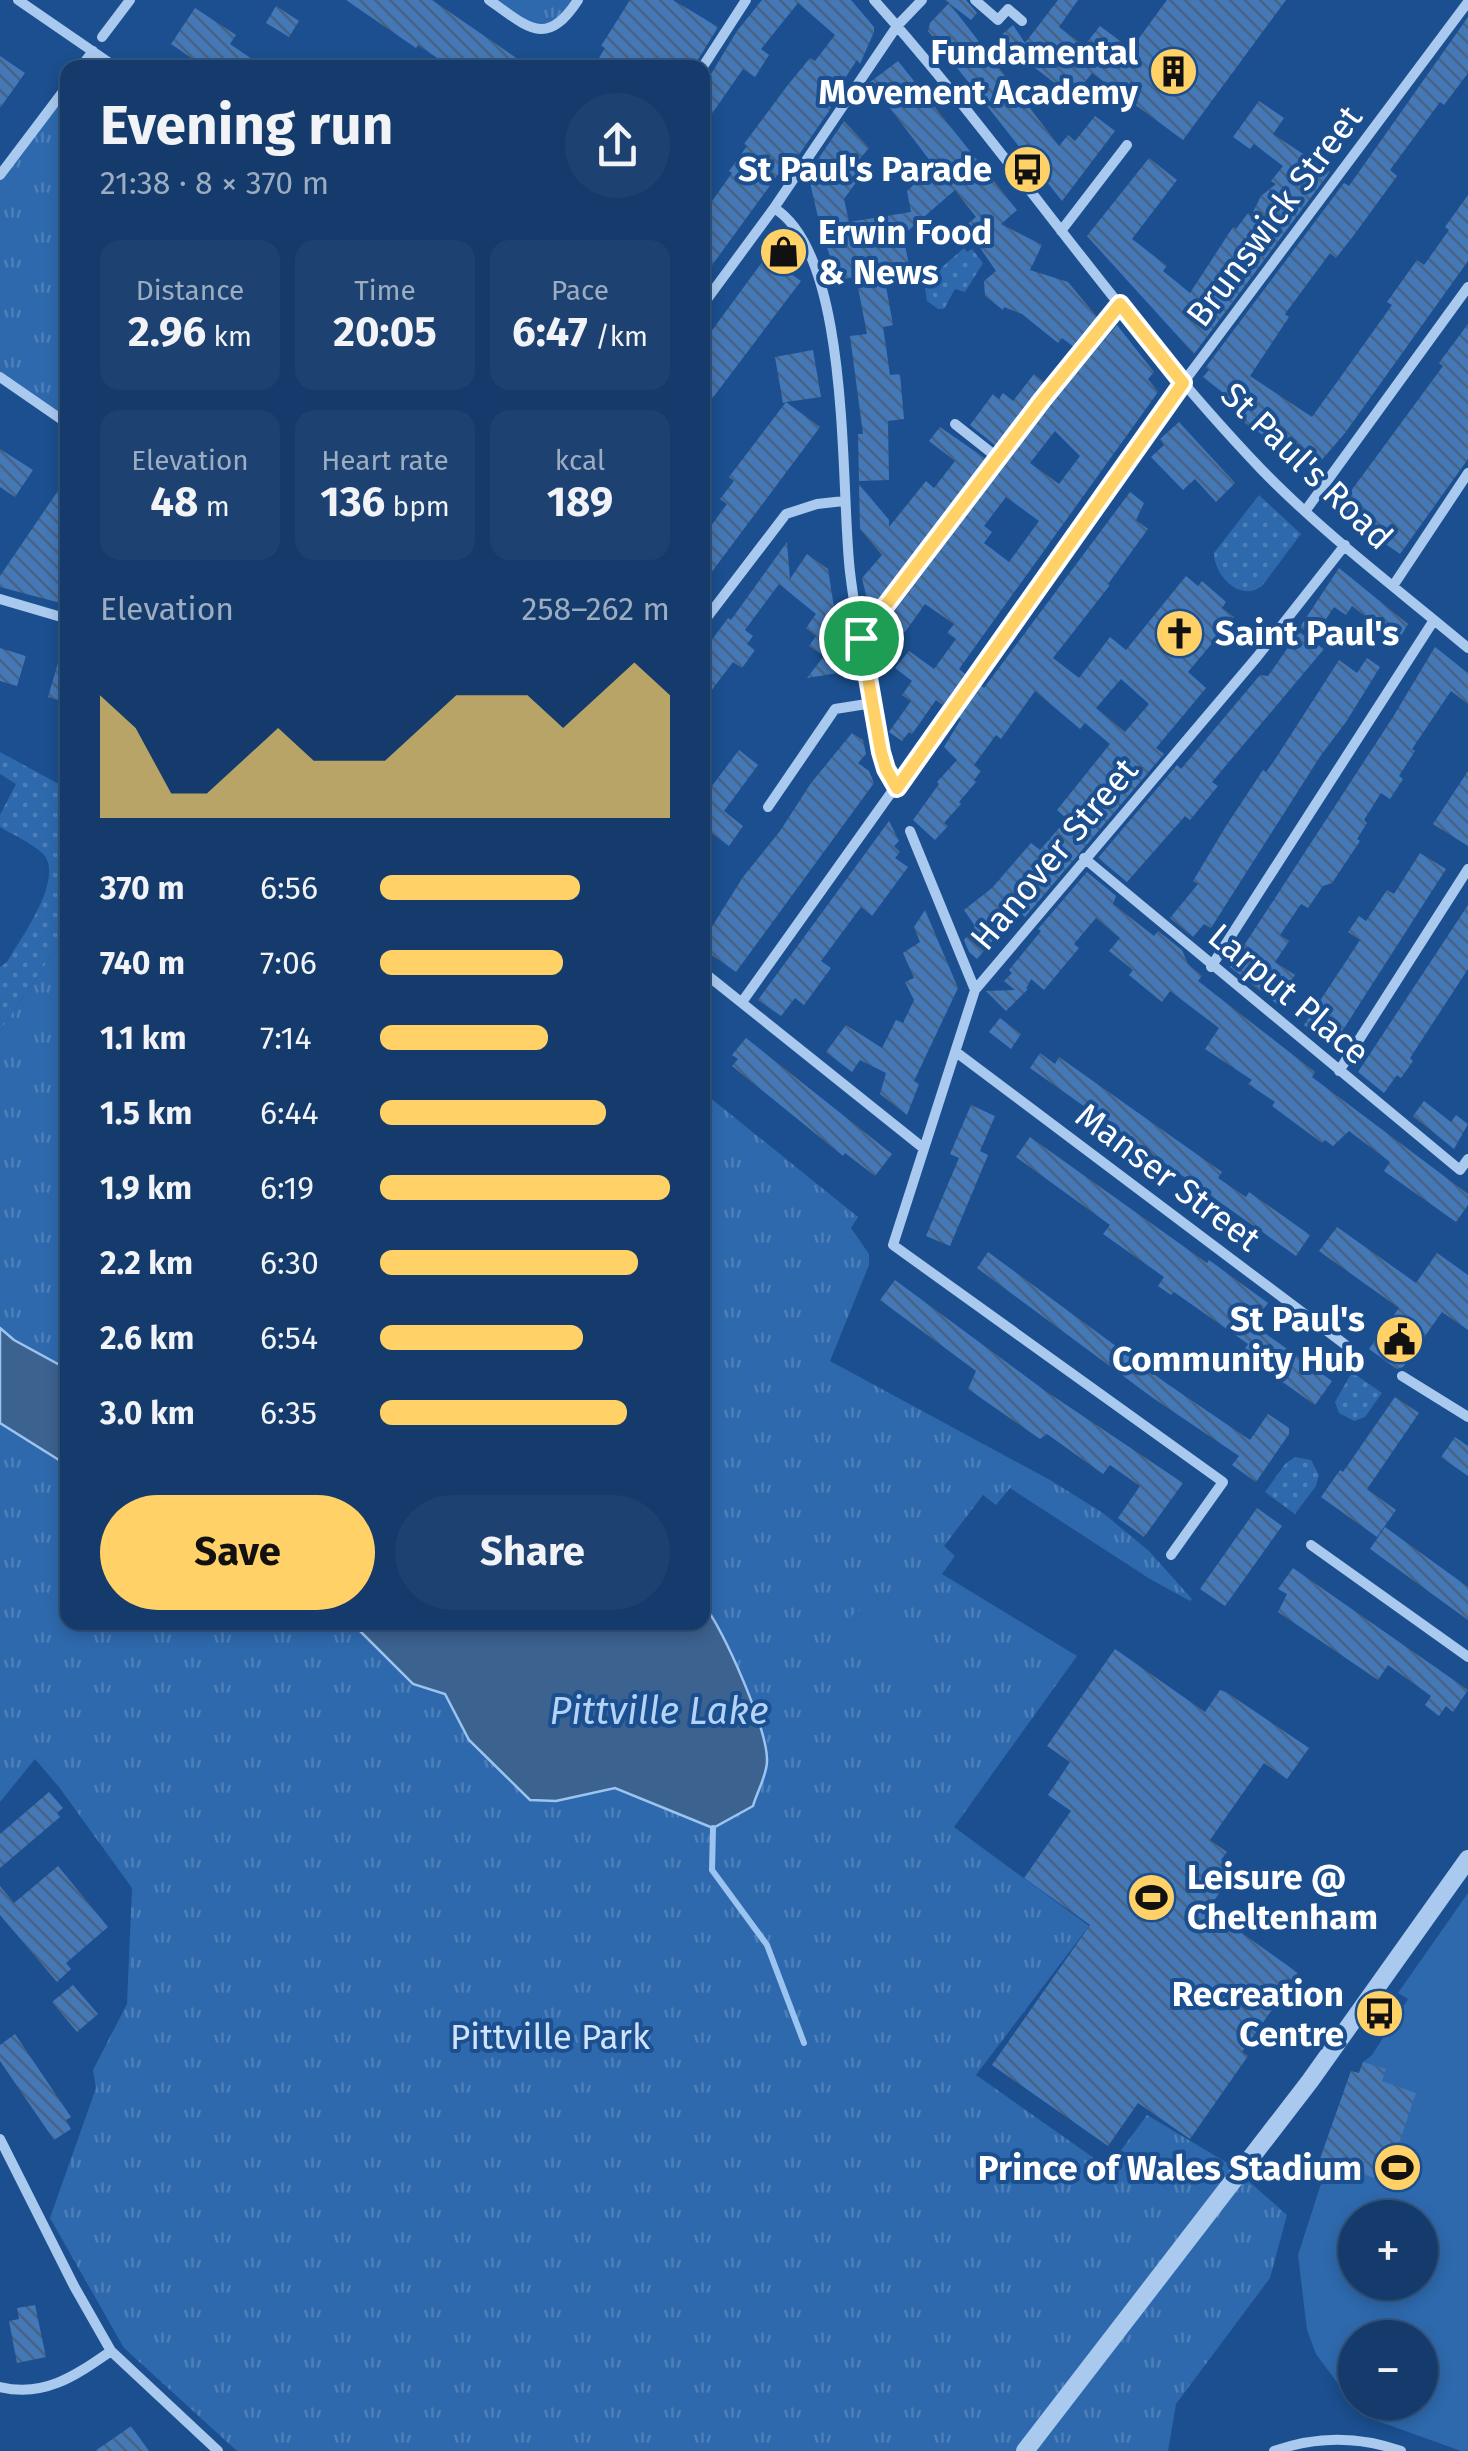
<!DOCTYPE html>
<html lang="en">
<head>
<meta charset="utf-8">
<style>
	body { margin:0; font-family:"Fira Sans",sans-serif; background:#1d4271; color:#f1f3f6; height:100vh; display:flex; flex-direction:column; font-size:38px; white-space:nowrap }
	* { box-sizing:border-box; margin:0 }
	p { font-size:32px; color:#9dadc1 }
	.icon { flex:none; width:55px; height:55px; fill:none; stroke:currentColor; stroke-width:2; stroke-linecap:round; stroke-linejoin:round }
	.map { position:relative; flex:1; overflow:hidden }
	.sheet { position:absolute; left:60px; top:60px; width:650px; height:1570px; display:flex; flex-direction:column; background:#143b6b; border-radius:20px; box-shadow:0 5px 15px #0003,0 0 0 2px #33557e }
	.sheet>* { flex:none }
	.controls { position:absolute; left:1338px; top:2200px; display:grid; gap:20px }
	.controls a { display:grid; place-items:center; width:100px; height:100px; border-radius:50%; background:#143b6b; box-shadow:0 5px 15px #0003,0 0 0 2px #33557e; font-size:50px }
	.pin { position:absolute; display:grid; place-items:center; width:85px; height:85px; color:#fff; margin:-42px; border:5px solid #fff; border-radius:50%; box-shadow:0 2px 10px #0007 }
	.round { display:grid; place-items:center; flex:none; width:105px; height:105px; border-radius:52px; background:#1d4271 }
	.headline { display:flex; align-items:center; justify-content:space-between; height:170px; padding:0 40px }
	h1 { font-size:55px; font-weight:700; line-height:75px }
	.stats { display:grid; grid-template-columns:repeat(3,1fr); gap:15px; height:170px; padding:10px 40px }
	.stats div { display:grid; align-content:center; border-radius:20px; background:#1d4271; text-align:center }
	.stats b { font-size:42px; font-weight:700 }
	.stats small { font-size:28px; font-weight:400 }
	.stats p { font-size:28px }
	.chart { height:280px; padding:20px 40px }
	.chart p { display:flex; justify-content:space-between }
	.chart svg { width:100%; height:180px; margin-top:10px; fill:#ffd166; opacity:.7 }
	.button { display:flex; gap:20px; margin-top:auto; padding:20px 40px }
	.button a { flex:1; height:115px; border-radius:60px; background:#ffd166; color:#111; font-size:40px; font-weight:700; line-height:115px; text-align:center }
	.button a+a { background:#1d4271; color:#f1f3f6 }
	ul { padding:0 40px; list-style:none; font-size:32px }
	li { display:grid; grid-template-columns:160px 120px 1fr; align-items:center; height:75px }
	li i { height:25px; border-radius:12px; background:#ffd166 }
	.map>svg:first-child { display:block }
	.grass { fill:url(#grass-dots) }
	.park { fill:url(#park-tufts) }
	.pitch { fill:#2e69ad; fill-rule:evenodd }
	.water { fill:#3c6290; stroke:#9cc4f0; stroke-width:2.5 }
	.lines { fill:none; stroke-linecap:round; stroke-linejoin:round }
	.stream { stroke:#9cc4f0; stroke-width:6 }
	.building { fill:url(#building-back-hatch); fill-rule:evenodd }
	.minor { stroke:#a9c9ee; stroke-width:10 }
	.tertiary { stroke:#a9c9ee; stroke-width:18 }
	.route-casing { stroke:#fff; stroke-width:20 }
	.route { stroke:#ffd166; stroke-width:12 }
	.labels { text-anchor:middle; dominant-baseline:central; stroke-width:8; stroke-linejoin:round; paint-order:stroke }
	.poi-label { font-size:35px; font-weight:bold; fill:#fff; stroke:#1b4f8f; text-anchor:end }
	.street-label { font-size:35px; fill:#fff; stroke:#1b4f8f }
	.park-label { font-size:35px; fill:#cfe3fa; stroke:#1b4f8f }
	.water-label { font-size:38px; font-style:italic; fill:#b5d3f5; stroke:#1b4f8f }
</style>
</head>
<body>
<div class="map">
<svg width="1468" height="2451" viewBox="0 0 1468 2451">
	<defs>
		<pattern id="grass-dots" width="8" height="8" patternUnits="userSpaceOnUse" patternTransform="scale(2.5)"><rect width="8" height="8" fill="#2e69ad"/><path d="M2 2h.1M6 6h.1" fill="none" stroke="#4d80b9" stroke-width="1.8" stroke-linecap="round"/></pattern>
		<pattern id="park-tufts" width="24" height="20" patternUnits="userSpaceOnUse" patternTransform="scale(2.5)"><rect width="24" height="20" fill="#2e69ad"/><path d="M3 7l-1-3M5 7V3M7 7l1-3M15 17l-1-3M17 17v-4M19 17l1-3" fill="none" stroke="#4d80b9"/></pattern>
		<pattern id="building-back-hatch" width="6" height="6" patternUnits="userSpaceOnUse" patternTransform="scale(2.5)"><rect width="6" height="6" fill="#4478b7"/><path d="M-1 5l2 2M0 0l6 6M5-1l2 2" fill="none" stroke="#486282"/></pattern>
	</defs>
	<rect width="100%" height="100%" fill="#1b4f8f"/>
	<path class="grass" d="M964 248 967 252 972 249 983 263 965 292 955 289 944 309H938L927 301 923 275 930 271 934 274Z
		M1259 495 1301 534 1262 586C1240 603 1214 575 1214 553Z
		M0 752 68 789 67 933 0 1031V967L7 962C20 939 67 876 42 853 30 842 13 835 0 827V815L16 784 0 774Z
		M1352 1372 1382 1393 1365 1417 1354 1421 1339 1413 1335 1402Z
		M1295 1457 1311 1460 1319 1475 1316 1486 1295 1514 1265 1492 1285 1464Z"/>
	<path class="park" d="M489 0H578L568 16 539 30Z
		M67 85V424L0 377V175Z
		M67 933 68 1622H702L703 1092 858 1217 851 1228 869 1254V1265L830 1361 1050 1480 1103 1513 1149 1551 1192 1599 1190 1601 1150 1579 1010 1488 996 1505 983 1495 944 1546 955 1556 942 1574 1077 1656 954 1827 1089 1926 976 2075 1108 2168 1147 2115 1229 2164 1287 2215 1270 2278 1176 2404 1168 2451H237L124 2348 50 2218 96 2088 93 2070 127 2004 132 1888 59 1787 35 1759 0 1802V1031Z"/>
	<path class="pitch" d="M885 1594 933 1667 900 1689 851 1616Z
		M1468 1893V2451H1461L1361 2415 1316 2354 1307 2330 1298 2255 1328 2162 1320 2159 1351 2071 1359 2073 1363 2062 1372 2055 1408 1999 1398 1993ZM1355 2218H1420V2282H1355ZM1355 2338H1420V2402H1355Z"/>
	<path class="water" d="M0 1328 14 1340 67 1369V1465L0 1423Z
		M703 1604C723 1627 768 1731 767 1761 767 1775 757 1792 753 1806L713 1828 615 1788 556 1801 530 1800 469 1740 445 1694 413 1684 354 1625 341 1623 702 1622Z"/>
	<g class="lines">
		<path class="stream" d="M713 1828 712 1870 767 1945 804 2043"/>
	</g>
	<path class="building" d="M346 0H432L531 68H452L418 45 416 48Z
		M630 0H673L718 27 693 68H593L605 48 601 46Z
		M762 0H851L874 27V32L860 64 857 60 828 104 831 108 794 162 790 158 702 279V199L710 204 732 173 729 171 747 146 744 144 787 86 810 58 815 61 835 35 798 3 761 49 769 55 755 77 743 69 702 128V89L737 31Z
		M945 0H966L977 13 971 20 950 4 1059 146 1068 135 1075 141 1095 116 1115 131 1062 201 928 31 930 23 949 3Z
		M1058 0H1078L1059 27 1084 46 1100 26 1131 49 1167 0H1286L1183 140 1092 73 1073 97 997 39 1013 25 1025 43Z
		M276 6 299 21 289 37 266 23Z
		M195 8 236 35 230 44 265 68H206L171 44Z
		M1468 17V73L1444 105 1440 102 1390 170 1397 176 1354 235 1336 258 1330 253 1285 314 1289 317 1250 376 1312 417 1392 305 1387 302 1417 260 1424 265 1449 230 1445 227 1468 195V261L1345 433 1313 470 1238 418 1242 413 1223 398 1226 395 1203 377 1209 370 1206 367 1344 183 1349 186Z
		M0 56 25 73 0 108Z
		M898 61 1017 210 1001 224 1042 245 1030 270 1068 282 1098 318 1074 347 1062 338 1058 343 1022 314 1004 307 1003 310 985 296 984 281 996 271 965 226 976 217 955 190 903 235 910 270 884 275 893 325 883 327 887 354 890 375 900 374 904 419 888 421 889 480 859 481 858 434H863L850 336 867 334 856 277 838 280 821 230 808 174 844 121 869 148 856 163 865 170 844 199 849 222 911 212 907 191 934 166 870 82Z
		M1259 101 1284 118 1273 134 1330 172 1194 354 1087 236 1149 158 1177 180 1132 239 1167 266 1163 271 1190 293 1233 227 1236 229 1248 213 1251 216 1261 196 1276 184 1271 181 1283 166 1254 144 1250 149 1233 137Z
		M787 236 794 270 791 274 801 281 702 412V344L771 250 776 253Z
		M1468 324V459L1400 554 1337 510 1443 366 1439 363Z
		M1117 325 1154 372 1148 379 1158 392 959 669 965 674 943 705 936 700 912 734 909 732 902 741 889 732 911 701 902 695 912 681 895 668 909 651 934 669 956 639 947 633 954 624 925 604 905 632 888 620 1049 405ZM1055 431 1080 456 1059 484 1030 463ZM1006 497 1039 521 1009 562 984 543 992 532 984 526Z
		M813 350 821 397 786 402 820 427 702 585V538L727 504 720 499 734 481 729 477 786 402 783 403 775 357Z
		M1034 374 1045 383 996 446 970 425 993 394 999 399 1003 393 1013 401Z
		M1179 422 1235 483 1216 502 1195 479 1183 490 1151 457 1164 445 1160 439Z
		M940 427 986 459 874 606 868 604 862 578 882 555 860 529 859 484 889 520V527L926 481 934 488 955 461 929 441Z
		M0 449 33 470 15 497 0 487Z
		M68 476V605L0 587V576Z
		M1130 492 1144 503 1136 520 1148 529 1108 584 1110 585 1053 658 1079 678 1110 637 1126 650 1186 576 1198 586 1202 581 1226 602 1222 608 1234 617 1188 672 1206 688 1156 748 1164 754 1025 917 1018 911 977 959 969 952 964 940 975 926 964 910 992 888 1031 843 1040 850 1067 819 1057 810 1110 744 1085 723 1080 729 1035 691 1001 739 996 735 974 765 981 771 974 780 976 782 959 802 961 804 944 823 948 826 935 840 913 820 939 784 937 782 957 760 944 747 961 719 957 716 979 684 984 688ZM1121 679 1149 704 1125 732 1096 708Z
		M787 542 790 579 807 554 828 569 844 672 807 678 824 656 809 646 816 636 806 628 816 614 779 584 745 630 753 636 747 644 755 650 742 668 733 662 702 703V653L728 618 731 620Z
		M1339 568 1408 624 1398 641 1352 606 1346 615 1334 607 1314 637 1300 627Z
		M1299 632 1324 649 1212 782 1218 786 1190 820 1185 816 1127 882 1098 858 1177 765 1181 769 1260 675 1268 676Z
		M63 646H68V703L48 697Z
		M1435 647 1468 673V704L1451 691 1412 749 1415 751 1399 776 1403 779 1390 799 1381 793 1364 820 1367 823 1357 839 1360 841 1332 883 1323 886 1308 908 1301 904 1280 935 1289 941 1275 962 1295 975 1277 1004 1230 967 1393 717Z
		M0 648 26 656 17 686 0 681Z
		M1367 658 1380 667 1346 722 1321 755 1211 928 1204 924 1193 937 1170 918 1198 884 1193 881 1226 826 1263 770 1266 772 1274 761 1339 660 1357 673Z
		M852 733 863 740 866 754 858 763 869 771 874 783 736 972 703 949 712 936 708 933 743 877 780 831 811 783Z
		M739 750 758 765 724 811 743 826 729 846 702 826V799Z
		M1468 771V846L1433 824Z
		M889 821 899 841 894 846 900 852 895 858 908 867 872 916 861 907 821 961 831 968 804 1005 795 998 781 1016 758 1000Z
		M1420 853 1446 869 1332 1047 1304 1025 1360 940 1348 932 1359 916 1366 921 1387 890 1394 894Z
		M1087 872 1116 896 1113 904 1154 936 1158 931 1182 950 1188 964 1202 976 1198 981 1315 1072 1312 1077 1468 1194V1205L1456 1222 1384 1171 1390 1162 1349 1131 1333 1146 1325 1140 1322 1143 1272 1106 1275 1102 1248 1084 1252 1080 1205 1049 1219 1028 1170 991 1162 1002 1129 975 1133 970 1109 951 1120 938 1096 918 1074 944 1079 948 1044 990 1031 979 1026 989H1028L1006 1011 986 991 1015 990 1004 981 1012 973 1009 970 1041 931 1038 929Z
		M1468 905V969L1410 1058 1413 1061 1401 1078 1397 1075 1384 1093 1358 1072Z
		M925 910 958 988 914 1081 919 1084 907 1115 880 1094 886 1073 860 1060 852 1072 826 1052 846 1025 882 1048 896 1020 903 1023 914 1000 905 982 914 978 903 953 920 942 914 927Z
		M1000 1018 1021 1034 1011 1049 989 1032Z
		M746 1038 892 1154 875 1176 845 1153 843 1156 732 1066 738 1059 732 1055Z
		M1040 1053 1055 1064 1059 1057 1222 1172 1218 1178 1246 1197 1249 1192 1310 1235 1296 1256 1030 1068Z
		M1424 1101 1451 1122 1456 1115 1468 1124 1454 1149 1413 1116Z
		M971 1105 995 1116 980 1151 988 1155 950 1246 926 1236 959 1158 950 1154Z
		M1030 1137 1207 1263 1209 1260 1268 1303 1252 1324 1332 1381 1315 1405 1242 1353 1248 1344 1174 1292 1171 1295 1158 1286 1164 1277 1103 1234 1110 1225 1016 1157Z
		M1337 1227 1416 1283 1437 1253 1468 1275V1330L1442 1312 1403 1367 1397 1369 1369 1349 1399 1308 1319 1251Z
		M988 1252 1166 1383 1250 1440 1268 1414 1289 1428V1434L1256 1482 1232 1465 1239 1456 1153 1398 977 1268Z
		M895 1280 1044 1390 1183 1483 1144 1537 1118 1518 1140 1486 1110 1465 1103 1474 1047 1434 1040 1439 968 1389 976 1371 880 1300Z
		M1395 1397 1419 1413 1367 1489 1396 1510 1377 1537 1321 1497 1340 1470 1343 1472Z
		M1455 1437 1468 1446V1476L1441 1457Z
		M1257 1508 1282 1526 1225 1606 1200 1589Z
		M1385 1527 1468 1587V1620L1370 1549Z
		M1293 1568 1468 1690 1453 1712 1446 1706 1439 1716 1425 1705 1431 1696 1388 1665 1378 1680 1278 1612 1287 1594 1278 1589Z
		M1115 1649 1205 1712 1220 1690 1226 1692 1309 1748 1287 1779 1264 1763 1210 1840 1227 1852 1221 1860 1235 1871 1208 1909 1298 1973 1242 2052 1248 2056 1190 2139 1138 2103 1108 2146 992 2065 1090 1925 1024 1878 1071 1811 1048 1795 1070 1762 1047 1746Z
		M49 1792 63 1808 57 1813 60 1817 0 1868V1834Z
		M58 1866 108 1927 66 1963 71 1969 57 1982 0 1915V1886L14 1903Z
		M73 1985 98 2014 77 2032 52 2002Z
		M15 2034 71 2117 66 2120 71 2129 54 2140 0 2061V2045Z
		M1363 2062 1386 2069 1382 2081 1416 2093 1386 2182 1351 2170 1347 2181 1324 2174 1328 2162 1320 2159 1351 2071 1359 2073Z
		M35 2305 46 2357 17 2363 9 2321 19 2319 17 2308Z
		M131 2426 149 2451H95L117 2436Z"/>
	<g class="lines">
		<path class="minor" d="M18 0 117 68
			M489 0C528 27 546 49 578 0
			M874 0C1009 151 1121 323 1261 469 1324 534 1399 590 1468 648
			M975 0 998 20 1008 9 1022 21
			M102 37 130 0
			M80 68 93 51
			M702 68 746 0
			M0 175 68 85
			M774 208C852 256 840 487 850 572 857 632 871 692 881 752L886 769 897 788
			M1061 231 1127 145
			M702 306 774 208 897 26 922 0
			M0 377 68 424
			M955 424 998 458
			M1306 510 1468 287
			M1393 586 1468 473
			M0 599 68 619
			M702 624 786 514 817 504 844 501
			M861 638 1042 400 1120 304
			M768 807 835 709 873 703
			M910 831 975 990
			M1084 858 1460 1170 1468 1159
			M1211 967 1434 620
			M702 971 922 1147
			M742 1002 1183 383 1468 2
			M956 1052 1347 1346
			M1339 1071 1468 869
			M1402 1376 1468 1417
			M1311 1545 1468 1657
			M1171 1555 1223 1482 893 1245 975 990 1257 657 1345 545
			M0 2139 74 2286 111 2351 218 2451
			M0 2387C45 2398 76 2375 111 2351
			M1274 2451C1316 2436 1359 2436 1401 2451"/>
		<path class="tertiary" d="M1025 2451 1310 2081 1468 1859"/>
	</g>
	<g class="lines">
		<defs>
			<path id="route" d="M1120 304 1183 383 897 788 886 769 881 752 861 638 1042 400Z"/>
		</defs>
		<use href="#route" class="route-casing"/>
		<use href="#route" class="route"/>
	</g>
	<defs>
		<symbol id="building-disc" viewBox="-11 -11 22 22"><circle r="9.5" fill="#ffd166" stroke="#1b4f8f"/><path d="M-4-6H4V6H1V3H-1V6H-4ZM-2.5-4.3h1.7v1.8h-1.7ZM.8-4.3h1.7v1.8H.8ZM-2.5-1h1.7V.8h-1.7ZM.8-1h1.7V.8H.8Z" fill="#111"/></symbol>
		<symbol id="bus-disc" viewBox="-11 -11 22 22"><circle r="9.5" fill="#ffd166" stroke="#1b4f8f"/><path d="M-5-6H5V4H4V6H2V4H-2V6H-4V4H-5ZM-3.5-4V0h7V-4ZM-3.5 1.2v1.5H-2V1.2ZM2 1.2v1.5H3.5V1.2Z" fill="#111"/></symbol>
		<symbol id="shop-disc" viewBox="-11 -11 22 22"><circle r="9.5" fill="#ffd166" stroke="#1b4f8f"/><path d="M-5-2.5h2.3a2.7 3.5 0 0 1 5.4 0H5L5.5 6h-11ZM-1.5-2.5h3a1.5 2.3 0 0 0-3 0Z" fill="#111"/></symbol>
		<symbol id="church-disc" viewBox="-11 -11 22 22"><circle r="9.5" fill="#ffd166" stroke="#1b4f8f"/><path d="M-1.2-6h2.4v3.5h3.3v2.4h-3.3V6h-2.4V-.1h-3.3v-2.4h3.3Z" fill="#111"/></symbol>
		<symbol id="civic-disc" viewBox="-11 -11 22 22"><circle r="9.5" fill="#ffd166" stroke="#1b4f8f"/><path d="M-.6-6.5H3V-4.5H.6V-3L4-1V1h2V6H-6V1h2V-1L-.6-3ZM-1.2 2.5V6h2.4V2.5Z" fill="#111"/></symbol>
		<symbol id="stadium-disc" viewBox="-11 -11 22 22"><circle r="9.5" fill="#ffd166" stroke="#1b4f8f"/><path d="M0-5a6.5 5 0 1 0 0 10a6.5 5 0 1 0 0-10ZM-3.5-1.8h7v3.6h-7Z" fill="#111"/></symbol>
	</defs>
	<g fill-rule="evenodd">
		<use href="#building-disc" x="1146" y="44" width="55" height="55"/>
		<use href="#bus-disc" x="1000" y="142" width="55" height="55"/>
		<use href="#shop-disc" x="756" y="224" width="55" height="55"/>
		<use href="#church-disc" x="1152" y="606" width="55" height="55"/>
		<use href="#civic-disc" x="1372" y="1312" width="55" height="55"/>
		<use href="#stadium-disc" x="1124" y="1870" width="55" height="55"/>
		<use href="#bus-disc" x="1352" y="1986" width="55" height="55"/>
		<use href="#stadium-disc" x="1370" y="2140" width="55" height="55"/>
	</g>
	<g class="labels">
		<g class="poi-label">
			<text x="1138" y="52">Fundamental<tspan x="1138" dy="40">Movement Academy</tspan></text>
			<text x="992" y="169">St Paul's Parade</text>
			<text x="818" y="232" text-anchor="start">Erwin Food<tspan x="818" dy="40">&amp; News</tspan></text>
			<text x="1215" y="633" text-anchor="start">Saint Paul's</text>
			<text x="1365" y="1319">St Paul's<tspan x="1365" dy="40">Community Hub</tspan></text>
			<text x="1187" y="1877" text-anchor="start">Leisure @<tspan x="1187" dy="40">Cheltenham</tspan></text>
			<text x="1344" y="1994">Recreation<tspan x="1344" dy="40">Centre</tspan></text>
			<text x="1362" y="2168">Prince of Wales Stadium</text>
		</g>
		<g class="street-label">
			<text transform="translate(1274 216) rotate(-53)">Brunswick Street</text>
			<text transform="translate(1307 466) rotate(44)">St Paul's Road</text>
			<text transform="translate(1054 854) rotate(-50)">Hanover Street</text>
			<text transform="translate(1289 994) rotate(40)">Larput Place</text>
			<text transform="translate(1168 1177) rotate(37)">Manser Street</text>
		</g>
		<g class="park-label">
			<text x="550" y="2037">Pittville Park</text>
		</g>
		<g class="water-label">
			<text x="659" y="1711">Pittville Lake</text>
		</g>
	</g>
</svg>
<div class="controls">
<a>+</a>
<a>−</a>
</div>
<div class="pin" style="left:861px;top:638px;background:#1e9e55"><svg class="icon" aria-label="arrive" viewBox="0 0 24 24"><path d="M6 21V4h12l-3 4 3 4H6"/></svg></div>
<section class="sheet">
<div class="headline"><div><h1>Evening run</h1><p>21:38 · 8 × 370 m</p></div><a class="round"><svg class="icon" aria-label="share" viewBox="0 0 24 24"><path d="M12 15V3M7 8l5-5 5 5M5 13v7h14v-7"/></svg></a></div>
<div class="stats">
<div><p>Distance</p><b>2.96<small> km</small></b></div>
<div><p>Time</p><b>20:05</b></div>
<div><p>Pace</p><b>6:47<small> /km</small></b></div>
</div>
<div class="stats">
<div><p>Elevation</p><b>48<small> m</small></b></div>
<div><p>Heart rate</p><b>136<small> bpm</small></b></div>
<div><p>kcal</p><b>189</b></div>
</div>
<div class="chart"><p><span>Elevation</span>258–262 m</p>
<svg viewBox="0 0 160 44" preserveAspectRatio="none"><path d="M0 44V14L10 22L20 38L30 38L40 30L50 22L60 30L70 30L80 30L90 22L100 14L110 14L120 14L130 22L140 14L150 6L160 14V44z"/></svg>
</div>
<ul>
<li><b>370 m</b>6:56<i style="width:69%"></i></li>
<li><b>740 m</b>7:06<i style="width:63%"></i></li>
<li><b>1.1 km</b>7:14<i style="width:58%"></i></li>
<li><b>1.5 km</b>6:44<i style="width:78%"></i></li>
<li><b>1.9 km</b>6:19<i style="width:100%"></i></li>
<li><b>2.2 km</b>6:30<i style="width:89%"></i></li>
<li><b>2.6 km</b>6:54<i style="width:70%"></i></li>
<li><b>3.0 km</b>6:35<i style="width:85%"></i></li>
</ul>
<div class="button"><a>Save</a><a>Share</a></div>
</section>
</div>
</body>
</html>
